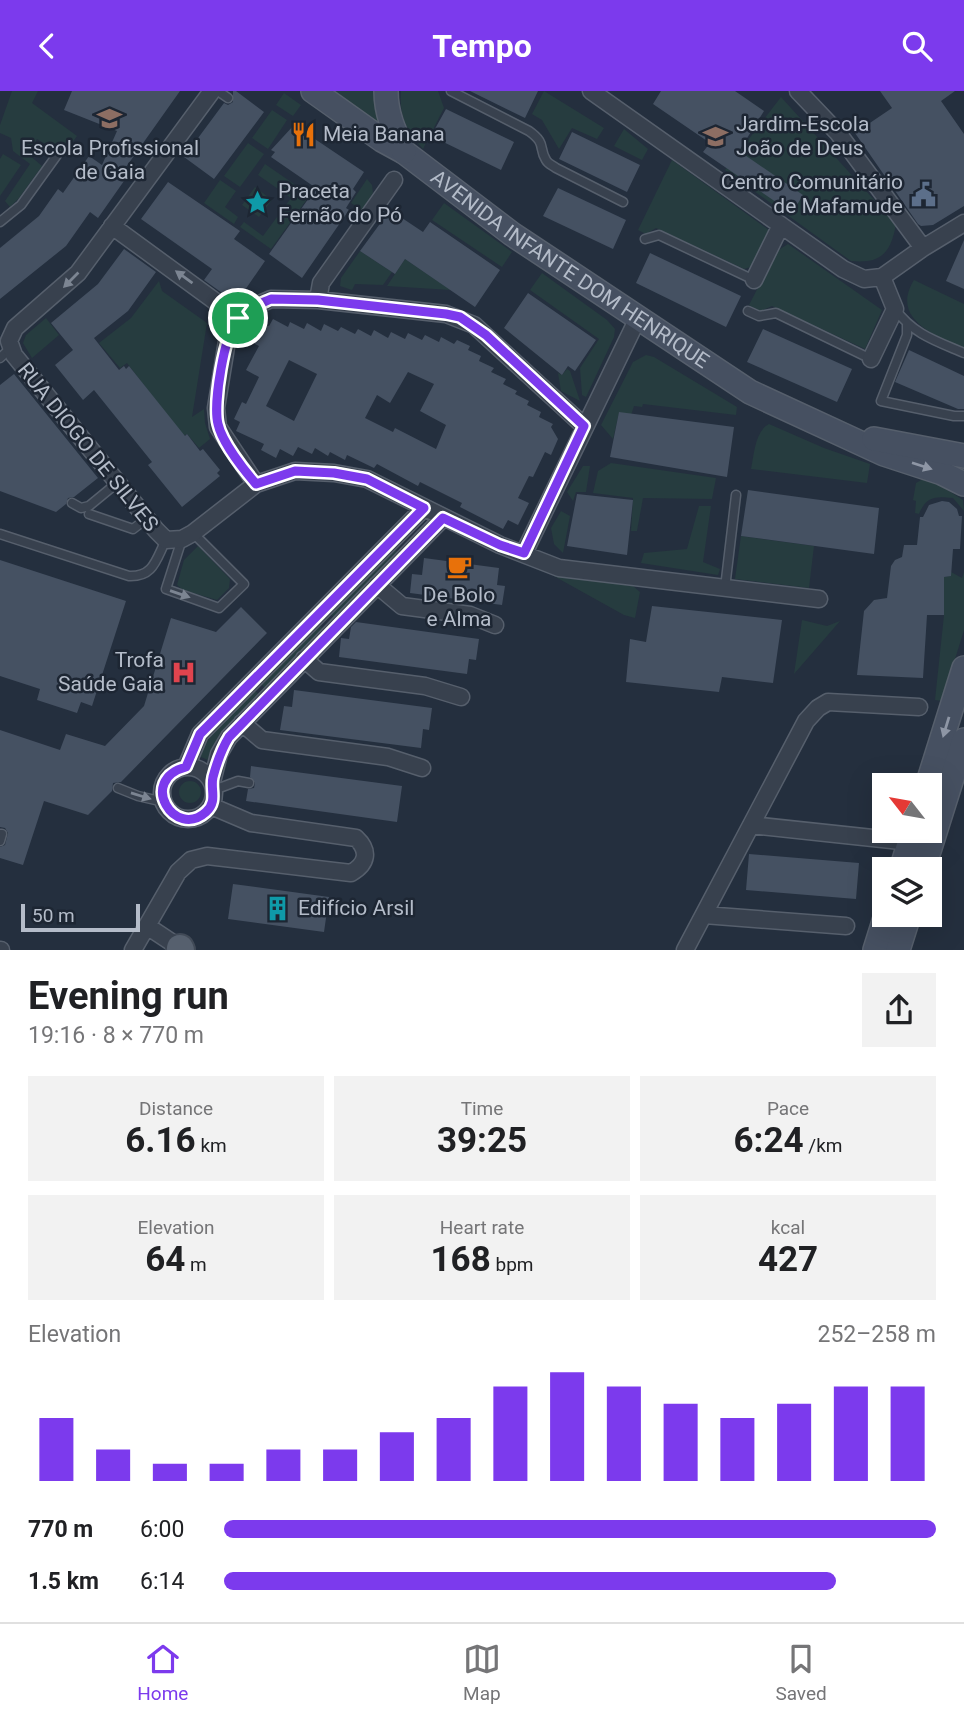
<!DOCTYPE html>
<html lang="en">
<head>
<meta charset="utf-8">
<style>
	body { margin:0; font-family:Roboto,sans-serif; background:#f2f2f2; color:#202124; height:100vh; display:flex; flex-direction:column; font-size:26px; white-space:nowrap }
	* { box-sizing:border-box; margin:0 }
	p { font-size:23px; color:#757577 }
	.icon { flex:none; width:38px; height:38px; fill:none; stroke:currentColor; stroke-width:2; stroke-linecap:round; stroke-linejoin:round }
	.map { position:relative; height:859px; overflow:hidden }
	.details { display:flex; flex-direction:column; background:#fff; flex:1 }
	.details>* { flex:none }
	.needle { width:46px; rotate:301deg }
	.tools { position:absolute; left:872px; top:682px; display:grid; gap:14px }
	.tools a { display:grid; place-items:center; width:70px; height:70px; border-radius:0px; background:#fff; box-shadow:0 7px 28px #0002; font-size:35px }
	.scale { position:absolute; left:21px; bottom:18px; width:119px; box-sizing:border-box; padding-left:7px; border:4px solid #b4bcc9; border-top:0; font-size:19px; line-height:24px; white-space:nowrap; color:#b4bcc9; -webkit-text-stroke:5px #1d2633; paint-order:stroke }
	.pin { position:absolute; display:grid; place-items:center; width:60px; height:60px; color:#fff; margin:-30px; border:4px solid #fff; border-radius:50%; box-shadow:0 2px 7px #0007 }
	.round { display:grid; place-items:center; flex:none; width:74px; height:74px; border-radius:0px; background:#f2f2f2 }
	.headline { display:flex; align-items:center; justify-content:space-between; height:119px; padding:0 28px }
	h1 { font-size:38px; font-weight:700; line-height:52px }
	.metrics { display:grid; grid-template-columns:repeat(3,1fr); gap:10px; height:119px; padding:7px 28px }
	.metrics div { display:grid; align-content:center; border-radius:0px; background:#f2f2f2; text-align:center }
	.metrics b { font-size:35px; font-weight:700 }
	.metrics small { font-size:19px; font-weight:400 }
	.metrics p { font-size:19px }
	.chart { height:196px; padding:14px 28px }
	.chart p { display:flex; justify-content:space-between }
	.chart svg { width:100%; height:126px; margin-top:7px; stroke:#7c3aed; stroke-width:6 }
	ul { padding:0 28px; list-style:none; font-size:23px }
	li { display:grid; grid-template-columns:112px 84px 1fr; align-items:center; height:52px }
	li i { height:18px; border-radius:9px; background:#7c3aed }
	header { display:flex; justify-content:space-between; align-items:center; height:91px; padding:0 28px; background:#7c3aed; color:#fff; font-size:32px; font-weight:700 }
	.dock { display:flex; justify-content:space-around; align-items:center; height:98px; border-top:2px solid #e0e0e0; background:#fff; font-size:19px; color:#757577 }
	.dock a { display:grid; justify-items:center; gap:4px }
	.dock .on { color:#7c3aed }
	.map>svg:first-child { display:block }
	.green { fill:#263c3f }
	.building { fill:#455162; fill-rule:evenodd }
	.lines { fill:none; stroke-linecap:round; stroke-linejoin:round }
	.service-casing { stroke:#565f6c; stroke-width:11 }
	.minor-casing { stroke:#565f6c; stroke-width:19 }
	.secondary-casing { stroke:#565f6c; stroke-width:26 }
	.primary-casing { stroke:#414a57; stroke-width:30 }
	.service { stroke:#38414e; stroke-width:8 }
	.minor { stroke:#38414e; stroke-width:16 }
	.secondary { stroke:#465061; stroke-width:23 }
	.primary { stroke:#56606e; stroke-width:26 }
	.oneway { fill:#7c8592 }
	.oneway2 { fill:#8e96a5 }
	.route-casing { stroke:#fff; stroke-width:14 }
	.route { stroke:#7c3aed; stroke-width:9 }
	.labels { text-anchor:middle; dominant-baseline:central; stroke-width:5; stroke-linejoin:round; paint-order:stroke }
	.poi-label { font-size:21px; fill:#b4bcc9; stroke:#1d2633; text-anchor:start }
	.street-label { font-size:21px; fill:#b4bcc9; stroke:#1d2633 }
</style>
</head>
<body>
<header><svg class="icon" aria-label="back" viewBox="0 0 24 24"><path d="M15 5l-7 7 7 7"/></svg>Tempo<svg class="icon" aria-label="search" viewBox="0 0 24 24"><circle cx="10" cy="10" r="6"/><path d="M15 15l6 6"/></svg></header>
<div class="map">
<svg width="964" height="859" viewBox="0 0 964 859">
	<rect width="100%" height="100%" fill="#242f3e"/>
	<path class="green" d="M12 0H38L32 12 77 45 63 64 37 48 28 63 42 75 19 107 10 116 5 110 30 73 13 60 11 47 0 42V34Z
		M323 0H375L387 43Z
		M401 0H438L444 17 423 58C406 39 399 25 401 0Z
		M544 0 604 37 597 48 572 37 559 58 542 29 532 23Z
		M284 2 301 14 293 25 276 14Z
		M781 6 896 133C891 162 881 173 851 170L725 79Z
		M272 19 287 29 268 58 252 47Z
		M624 38 648 58 642 69 614 55Z
		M248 52 264 63 240 96 224 85Z
		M3 63 21 74 0 105V68Z
		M672 69 769 139 751 176 744 178 656 137 646 143 638 139Z
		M265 73 310 104 271 158 240 136 244 131 263 145 291 107 258 84Z
		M367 88 372 94 373 102 362 119 351 112Z
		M220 89 236 100 225 116 238 126 234 133 204 112Z
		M255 96 272 109 259 126 242 114Z
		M444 112 512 161 502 176 432 129Z
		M788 153 882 219 865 258 772 215 759 221 749 214 777 160Z
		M360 160 392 181 383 194 355 193 352 199 340 195 341 187Z
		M405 168 451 199 387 195Z
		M542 182 607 229 615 238 614 246 586 306 582 304 580 277 599 248 530 199Z
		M914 189 964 213V258C935 244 890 228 914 189Z
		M159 190 162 200 207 232 192 326 204 318 205 332 210 348 199 357 187 343 183 345 127 272 120 277 99 252 131 227Z
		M46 227 59 244 32 267 23 252 26 244Z
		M646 264 654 266 737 316 736 324 643 313 642 316 634 315 631 324 619 322 613 348 601 334 633 271Z
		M567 278 570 280 580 310 561 300 558 282 562 284Z
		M769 333 824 357 870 373 867 392 751 378C754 364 755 340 769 333Z
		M611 372 716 387 712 408 643 407 637 440H631L633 407 593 402 598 380Z
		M583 375H590L586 401H576L573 410 567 401Z
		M923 388 938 393 963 409 964 420 953 407C936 405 926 405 919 423L915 422 916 410 913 409 916 392Z
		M699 415H711L703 471 720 478 718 484 641 472 644 462 687 458Z
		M561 420 570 425 563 462 554 453 551 437Z
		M741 445 814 455 809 497 735 488Z
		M198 455 230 488 229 497 217 509 183 499 177 494 184 469Z
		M393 457 401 464 335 530 333 525 327 522Z
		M951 481 962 487 964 481V539L942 610 935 609 944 524V486L950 485Z
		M552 484 633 495 640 501 635 527 624 524Z
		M802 529 827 535 840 530 794 583Z
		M319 534 324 539 267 599 260 592 314 536Z
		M253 598 261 605 210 670 199 665 217 634Z
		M179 701a11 11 0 1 1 22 0a11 11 0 1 1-22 0Z"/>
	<path class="building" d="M72 0H180L119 86 124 90 98 127 90 121 66 155 0 208V157L39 125 58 98 63 102 89 65 102 74 117 40 64 19Z
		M233 0H236L264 21 214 88 184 66 224 12 228 14 233 11Z
		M470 0H538L525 27Z
		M661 0H735L764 20 739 60 803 104 792 122 703 61 710 52 653 13Z
		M880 0H955L941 10 964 43V115L933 134 921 135 918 133 855 42 892 17Z
		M446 18 514 51 501 79 431 45Z
		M294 34 364 81 353 98 356 101 346 117 349 119 302 187 269 163 316 97 271 66 275 61 271 59Z
		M572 41 640 74 627 101 559 68Z
		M168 91 240 140 234 148 265 170 236 212 204 189 212 178 141 128Z
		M558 97 626 129 613 158 543 125Z
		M390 119 423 141 430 131 500 179 475 216 405 168 395 183 360 160Z
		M964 149V198L946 190Z
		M124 158 156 181 128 220 94 247 119 279 124 275 126 278 129 275 185 345 187 343 200 360 203 358 220 379 217 382 220 385 182 416 148 374 152 371 94 299 83 309 55 274 73 259 51 232 98 193Z
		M650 162 741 205 726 236 636 192Z
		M528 202 596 249 575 280 568 275 562 284 504 237Z
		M273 228 288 236 290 231 304 238 307 232 321 240 324 233 338 240 341 236 355 243 358 238 371 245 374 239 388 247 391 241 405 248 408 242 422 249 425 244 439 251 441 246 454 253 457 249 470 255 468 259 481 265 479 270 494 277 491 281 506 288 503 293 517 300 515 303 529 310 527 314 541 321 539 326 553 333 551 336 558 348 551 364 545 361 533 386 529 385 518 407 529 412 518 434 508 429 503 438 460 416 462 412 420 391 418 395 377 373 374 377 347 364 345 369 330 361 328 365 315 357 312 363 298 356 293 365 280 358 276 367 261 359 264 353 236 340 240 331 234 328 242 311 246 313 259 286 246 279 259 255 249 250 259 231 269 235ZM289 269 317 283 294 330 266 315ZM408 281 434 293 420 320 446 334 436 358 395 337 393 341 365 327 377 304 390 312Z
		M763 238 852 278 837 311 747 271Z
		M909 259 964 285V318H958L895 291Z
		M14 283 98 387 74 406 68 407 66 413 56 421 0 400V294Z
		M619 321 734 336 727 386 610 366Z
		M748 399 879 417 874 463 741 445Z
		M577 403 633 409 627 464 567 455Z
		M942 410 949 411 957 418 959 425H962L960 458H953L951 485 944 486V524H927L923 587 857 584 864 520 874 509 887 507 891 475 895 469 902 466 904 454H917L920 426H923L929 414Z
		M424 467 499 477 497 494 505 495 502 514 410 502 412 483 422 484Z
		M0 469 126 510 92 615 81 611 77 622 37 609 40 598 0 585Z
		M652 515 782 529 773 592 722 586 719 601 626 591 630 548 646 551Z
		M241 516 267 542 121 691 113 692 112 700 88 724 44 710 23 774 0 767V756L5 754 8 742 5 737 0 736V639L60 659 66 643 105 655 144 615 171 527 216 541Z
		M356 531 479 548 476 569 469 568 467 583 339 566 341 547 349 548 351 536Z
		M294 599 432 617 429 639 423 638 421 657 280 639 284 615 292 616Z
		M251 675 402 695 397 731 246 710 248 698 254 697 255 692 250 686Z
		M749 763 859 772 856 808 746 799Z
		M233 793 329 806 324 841 228 828Z"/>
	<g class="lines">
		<defs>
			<path id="service" d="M218 0 228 7
				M451 0 529 40C547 53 538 56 546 69 548 73 552 74 556 77L623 111
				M0 131 21 114 57 64
				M645 148 659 144 754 189
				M895 218C913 243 936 250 964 262
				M748 220 759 225 776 222 871 268
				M907 234V244L881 310 954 325H964
				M0 267 11 257
				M72 412 81 417 89 415 117 392
				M89 423 133 438 146 428
				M0 443 129 485C154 486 156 468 166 449
				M182 448 166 498 219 517 244 493 193 442
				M725 497 736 404
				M118 697 138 705 164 711
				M214 699 238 690 249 692
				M0 743H2L0 750"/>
			<path id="minor" d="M212 0 78 182 15 237 9 250 14 264 156 439 166 449 182 448 193 442 256 393 295 380 334 382 367 388 500 454 559 477 819 508
				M591 0 843 178 864 188 882 186 923 157 964 132
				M798 0 838 42 923 157
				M112 135 238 227
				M754 189 781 134
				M318 209 321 192 394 89
				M871 268 895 218 882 186
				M256 393 218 336 216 317 228 244 238 227 255 215 271 208 318 209 446 223 474 234 584 335
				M524 462 638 227
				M377 494 402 515 470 524 495 534
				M304 568 319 581 425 595 461 606
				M242 632 262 649 388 666 422 677
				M186 676 200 643 424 417
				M162 702a26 26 0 1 1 52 0a26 26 0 1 1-52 0Z
				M212 691 219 663 229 646 443 427
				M751 734 910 751
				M704 824 846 835
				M147 835 183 859
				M0 859H1
				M133 859 178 781 191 769 207 765 351 782C367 773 370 760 356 747L251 732 211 715
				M685 859 806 630 818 617 828 611 919 616"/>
			<g id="secondary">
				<path id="s1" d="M313 0 382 49 404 61 512 143 750 301 884 363 942 382 964 393"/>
				<path d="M386 0C386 23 394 40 404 61"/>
				<path d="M874 348 964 365"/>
				<path d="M927 695 964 577"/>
				<path d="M901 779 913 740"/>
				<path d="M923 779 964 649"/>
				<path d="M875 859 886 824"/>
				<path d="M898 859 909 824"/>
			</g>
			<path id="primary" d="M180 857 181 859"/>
		</defs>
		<use href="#service" class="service-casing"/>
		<use href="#minor" class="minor-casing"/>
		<use href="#secondary" class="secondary-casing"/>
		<use href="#primary" class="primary-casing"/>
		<use href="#service" class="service"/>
		<use href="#minor" class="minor"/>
		<use href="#secondary" class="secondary"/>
		<use href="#primary" class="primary"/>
	</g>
	<defs><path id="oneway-solid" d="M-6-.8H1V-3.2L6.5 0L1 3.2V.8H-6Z" transform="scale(1.75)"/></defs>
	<g class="oneway">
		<use href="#oneway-solid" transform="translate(184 186) rotate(-144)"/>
		<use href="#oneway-solid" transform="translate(71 189) rotate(135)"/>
		<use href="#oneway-solid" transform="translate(180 503) rotate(19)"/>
		<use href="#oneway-solid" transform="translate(141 705) rotate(17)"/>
	</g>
	<g class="oneway2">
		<use href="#oneway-solid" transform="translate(922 375) rotate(18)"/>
		<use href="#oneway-solid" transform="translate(946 636) rotate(107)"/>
	</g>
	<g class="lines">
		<defs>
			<path id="route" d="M271 208 318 209 446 223 460 226 486 244 584 335 524 462 500 454 443 427 229 646C221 659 217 671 213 686 210 699 218 710 206 721 175 749 137 689 186 676L200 643 424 417 367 388 334 382 295 380 256 393C244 379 222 351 218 333 213 313 224 243 238 227 246 218 260 213 271 208Z"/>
		</defs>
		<use href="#route" class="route-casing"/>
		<use href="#route" class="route"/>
	</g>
	<defs>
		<symbol id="school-bare" viewBox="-9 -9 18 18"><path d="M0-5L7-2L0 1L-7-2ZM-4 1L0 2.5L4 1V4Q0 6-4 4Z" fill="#8d6e63" stroke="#1d2633" stroke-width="2.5" paint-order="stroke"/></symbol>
		<symbol id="restaurant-bare" viewBox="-9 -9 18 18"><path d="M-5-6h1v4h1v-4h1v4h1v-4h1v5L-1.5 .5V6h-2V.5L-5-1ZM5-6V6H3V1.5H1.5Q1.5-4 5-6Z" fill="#e8710a" stroke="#1d2633" stroke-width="2.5" paint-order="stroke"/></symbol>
		<symbol id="civic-bare" viewBox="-9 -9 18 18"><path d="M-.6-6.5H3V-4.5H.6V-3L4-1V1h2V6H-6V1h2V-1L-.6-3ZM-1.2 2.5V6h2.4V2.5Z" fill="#5c6f8a" stroke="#1d2633" stroke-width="2.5" paint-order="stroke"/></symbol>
		<symbol id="sight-bare" viewBox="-9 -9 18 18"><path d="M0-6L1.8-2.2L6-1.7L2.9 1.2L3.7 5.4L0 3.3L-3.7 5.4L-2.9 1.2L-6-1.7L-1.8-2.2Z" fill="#0f9aa8" stroke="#1d2633" stroke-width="2.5" paint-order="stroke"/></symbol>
		<symbol id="cafe-bare" viewBox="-9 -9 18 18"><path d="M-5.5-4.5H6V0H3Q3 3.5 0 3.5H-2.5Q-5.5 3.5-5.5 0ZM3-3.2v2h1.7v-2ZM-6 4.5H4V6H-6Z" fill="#e8710a" stroke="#1d2633" stroke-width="2.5" paint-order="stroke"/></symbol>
		<symbol id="hospital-bare" viewBox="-9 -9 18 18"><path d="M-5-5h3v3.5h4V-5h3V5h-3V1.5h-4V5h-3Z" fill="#e0444e" stroke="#1d2633" stroke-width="2.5" paint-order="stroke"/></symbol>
		<symbol id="building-bare" viewBox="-9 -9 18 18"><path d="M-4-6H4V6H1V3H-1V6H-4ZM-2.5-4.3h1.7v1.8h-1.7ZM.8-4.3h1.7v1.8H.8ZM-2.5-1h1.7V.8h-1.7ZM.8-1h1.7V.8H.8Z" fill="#0f9aa8" stroke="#1d2633" stroke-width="2.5" paint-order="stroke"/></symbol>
	</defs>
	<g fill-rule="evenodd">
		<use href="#school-bare" x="92" y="10" width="35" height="35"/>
		<use href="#restaurant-bare" x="286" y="26" width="35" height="35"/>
		<use href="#school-bare" x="698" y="28" width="35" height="35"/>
		<use href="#civic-bare" x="906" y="86" width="35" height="35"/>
		<use href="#sight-bare" x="240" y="94" width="35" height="35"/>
		<use href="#cafe-bare" x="442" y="458" width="35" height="35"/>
		<use href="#hospital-bare" x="166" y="564" width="35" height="35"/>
		<use href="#building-bare" x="260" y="800" width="35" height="35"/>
	</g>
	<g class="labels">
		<g class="poi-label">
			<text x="736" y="33">Jardim-Escola<tspan x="736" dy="24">João de Deus</tspan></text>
			<text x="323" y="43">Meia Banana</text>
			<text x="110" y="57" text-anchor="middle">Escola Profissional<tspan x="110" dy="24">de Gaia</tspan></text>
			<text x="903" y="91" text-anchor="end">Centro Comunitário<tspan x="903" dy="24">de Mafamude</tspan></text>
			<text x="278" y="100">Praceta<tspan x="278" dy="24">Fernão do Pó</tspan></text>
			<text x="459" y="504" text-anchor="middle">De Bolo<tspan x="459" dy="24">e Alma</tspan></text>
			<text x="164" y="569" text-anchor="end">Trofa<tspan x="164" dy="24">Saúde Gaia</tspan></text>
			<text x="298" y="817">Edifício Arsil</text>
		</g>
		<g class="street-label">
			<text stroke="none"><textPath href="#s1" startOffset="313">AVENIDA INFANTE DOM HENRIQUE</textPath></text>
			<text transform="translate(88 356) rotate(51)">RUA DIOGO DE SILVES</text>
		</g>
	</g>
</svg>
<div class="tools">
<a><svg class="needle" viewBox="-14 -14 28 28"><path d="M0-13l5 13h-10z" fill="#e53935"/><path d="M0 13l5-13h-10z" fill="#757577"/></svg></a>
<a><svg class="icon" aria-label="layers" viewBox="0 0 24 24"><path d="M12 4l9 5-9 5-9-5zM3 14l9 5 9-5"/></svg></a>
</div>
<div class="scale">50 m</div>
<div class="pin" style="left:238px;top:227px;background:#1e9e55"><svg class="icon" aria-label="arrive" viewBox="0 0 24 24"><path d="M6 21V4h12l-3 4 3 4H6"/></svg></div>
</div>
<section class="details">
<div class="headline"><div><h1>Evening run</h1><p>19:16 · 8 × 770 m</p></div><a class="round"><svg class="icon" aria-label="share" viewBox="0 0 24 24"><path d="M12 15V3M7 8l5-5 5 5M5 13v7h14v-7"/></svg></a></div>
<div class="metrics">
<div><p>Distance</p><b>6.16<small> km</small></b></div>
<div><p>Time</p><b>39:25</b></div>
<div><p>Pace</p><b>6:24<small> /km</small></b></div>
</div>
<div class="metrics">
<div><p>Elevation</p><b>64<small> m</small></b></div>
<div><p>Heart rate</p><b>168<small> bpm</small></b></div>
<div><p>kcal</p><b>427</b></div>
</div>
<div class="chart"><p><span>Elevation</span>252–258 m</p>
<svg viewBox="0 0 160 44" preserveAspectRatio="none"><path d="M5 44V22M15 44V33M25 44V38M35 44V38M45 44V33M55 44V33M65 44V27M75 44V22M85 44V11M95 44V6M105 44V11M115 44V17M125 44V22M135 44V17M145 44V11M155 44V11"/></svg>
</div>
<ul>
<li><b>770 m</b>6:00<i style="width:100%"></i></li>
<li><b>1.5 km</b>6:14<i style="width:86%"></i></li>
</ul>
</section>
<nav class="dock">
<a class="on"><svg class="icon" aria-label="home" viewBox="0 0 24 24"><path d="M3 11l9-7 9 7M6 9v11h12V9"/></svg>Home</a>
<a><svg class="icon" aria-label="map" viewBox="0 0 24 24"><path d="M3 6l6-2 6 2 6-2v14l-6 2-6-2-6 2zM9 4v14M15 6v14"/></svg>Map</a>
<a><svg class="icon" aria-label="saved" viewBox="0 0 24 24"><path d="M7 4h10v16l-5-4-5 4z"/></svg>Saved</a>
</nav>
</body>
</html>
